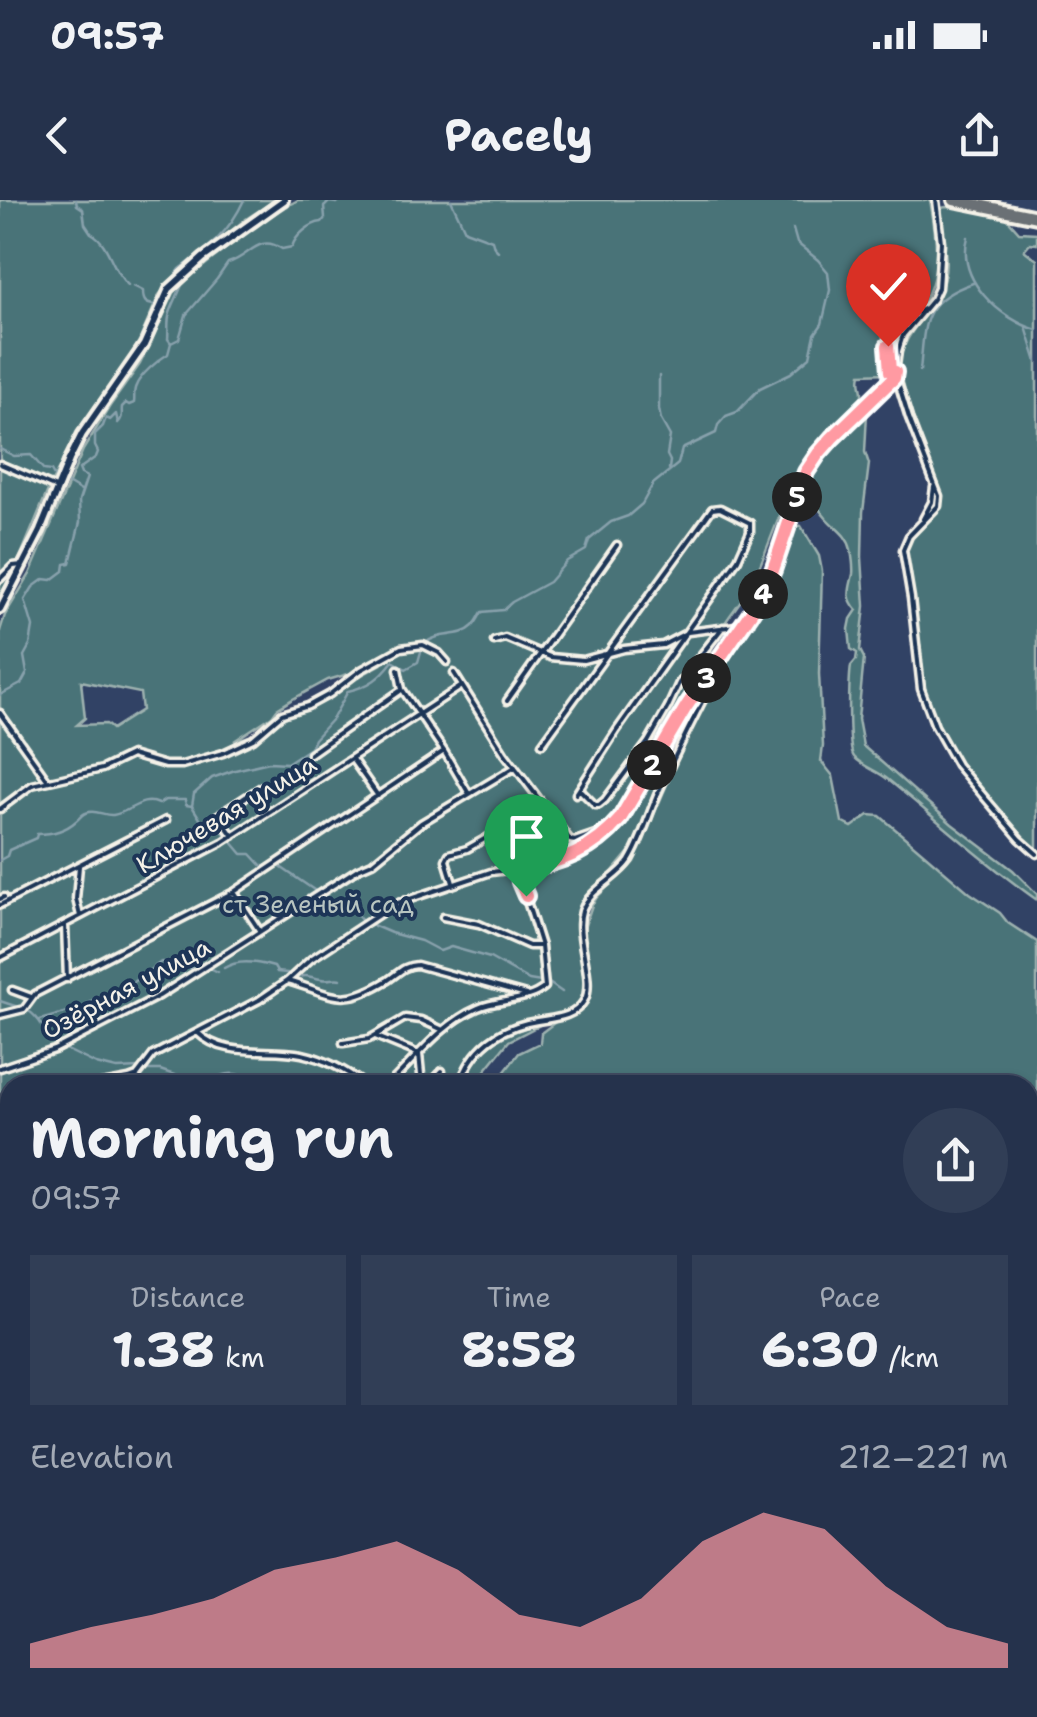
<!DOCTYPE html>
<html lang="en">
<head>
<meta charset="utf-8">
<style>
	body { margin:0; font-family:"Shantell Sans",sans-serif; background:#313e56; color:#f1f3f6; height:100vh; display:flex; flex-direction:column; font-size:38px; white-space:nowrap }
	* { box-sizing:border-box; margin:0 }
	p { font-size:32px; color:#a3aab5 }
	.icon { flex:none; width:55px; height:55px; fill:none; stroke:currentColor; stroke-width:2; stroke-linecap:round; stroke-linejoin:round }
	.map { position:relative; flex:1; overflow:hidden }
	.side { position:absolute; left:0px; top:875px; width:1038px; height:642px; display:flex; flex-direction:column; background:#25324c; border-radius:30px 30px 0 0; box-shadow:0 2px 8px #0004,0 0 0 2px #424d64 }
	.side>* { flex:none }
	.pin { position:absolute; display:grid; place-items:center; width:85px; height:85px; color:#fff; margin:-102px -42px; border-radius:50% 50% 50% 0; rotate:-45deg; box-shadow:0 0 10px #0007 }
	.pin .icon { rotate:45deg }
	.km { position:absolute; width:50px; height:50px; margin:-25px; border-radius:50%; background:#222; color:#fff; font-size:28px; line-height:50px; text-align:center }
	.round { display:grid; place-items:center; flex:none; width:105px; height:105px; border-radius:52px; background:#313e56 }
	.head { display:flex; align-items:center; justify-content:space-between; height:170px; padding:0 30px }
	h1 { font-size:55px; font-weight:700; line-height:75px }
	.figures { display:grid; grid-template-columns:repeat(3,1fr); gap:15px; height:170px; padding:10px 30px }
	.figures div { display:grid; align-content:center; border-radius:0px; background:#313e56; text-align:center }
	.figures b { font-size:50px; font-weight:700 }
	.figures small { font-size:28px; font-weight:400 }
	.figures p { font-size:28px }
	.chart { height:280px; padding:20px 30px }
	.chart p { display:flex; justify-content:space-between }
	.chart svg { width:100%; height:180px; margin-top:10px; fill:#ff9aa2; opacity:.7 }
	.status { display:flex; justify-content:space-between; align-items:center; height:70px; padding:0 50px; background:#25324c; direction:ltr }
	.status svg { height:28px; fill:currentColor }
	header { display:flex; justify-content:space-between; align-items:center; height:130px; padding:0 30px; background:#25324c; font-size:45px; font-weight:700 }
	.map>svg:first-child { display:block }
	.green { fill:#497378; stroke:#9eb2b0; stroke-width:2.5; fill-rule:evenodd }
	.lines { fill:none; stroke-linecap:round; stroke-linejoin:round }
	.stream { stroke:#88a1ac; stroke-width:2.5 }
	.minor-casing { stroke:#f4f1e8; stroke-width:11 }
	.tertiary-casing { stroke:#f4f1e8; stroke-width:14 }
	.primary-casing { stroke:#f4f1e8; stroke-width:18 }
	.minor { stroke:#1d3557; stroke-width:4 }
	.tertiary { stroke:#1d3557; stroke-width:6 }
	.primary { stroke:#6a7074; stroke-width:10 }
	.route-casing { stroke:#fff; stroke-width:20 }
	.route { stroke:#ff9aa2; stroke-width:12 }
	.labels { text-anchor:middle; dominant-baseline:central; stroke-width:8; stroke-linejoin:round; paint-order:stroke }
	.street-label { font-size:25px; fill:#f4f1e8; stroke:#1d3557 }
	.park-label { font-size:25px; fill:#b8c5c1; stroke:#1d3557 }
</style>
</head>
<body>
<div class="status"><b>09:57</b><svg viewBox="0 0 49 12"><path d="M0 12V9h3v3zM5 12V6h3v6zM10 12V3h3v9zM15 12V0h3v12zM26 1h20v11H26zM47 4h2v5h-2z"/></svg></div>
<header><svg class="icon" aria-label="back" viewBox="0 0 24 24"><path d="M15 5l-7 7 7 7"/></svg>Pacely<svg class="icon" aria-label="share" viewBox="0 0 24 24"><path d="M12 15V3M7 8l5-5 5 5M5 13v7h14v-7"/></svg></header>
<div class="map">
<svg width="1037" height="1517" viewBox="0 0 1037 1517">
	<rect width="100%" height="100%" fill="#314265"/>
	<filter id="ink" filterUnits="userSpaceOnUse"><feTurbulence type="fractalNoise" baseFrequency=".01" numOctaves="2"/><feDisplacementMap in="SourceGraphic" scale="20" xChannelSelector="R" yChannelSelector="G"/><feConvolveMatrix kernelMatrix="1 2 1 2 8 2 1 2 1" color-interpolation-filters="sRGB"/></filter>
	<g filter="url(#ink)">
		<path class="green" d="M0 0H275L246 19 178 73 159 95 140 139 124 168 80 230 51 283 16 367 0 395Z
			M298 0H930C937 37 945 88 911 114 901 122 893 124 881 122L887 173 861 174C858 184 863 187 862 197 862 203 813 260 806 270 780 302 771 344 753 381 740 407 717 425 711 454L715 460 709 470 697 502 683 520 673 542 633 647 582 708 579 731 584 772 582 800 569 811 508 826 484 842 469 858 457 885H10V1349H0V431L5 415 30 374 83 250 110 206 140 164 174 93 183 82C220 54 257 21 298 0ZM382 464 256 534 234 541 272 516 277 509 291 500 328 480ZM81 481 140 493 142 510 112 529 106 524 77 525 85 518Z
			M946 7 1003 14 1019 32 1037 33V44L1030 43 1024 50 1037 60V652L1014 630 958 563 937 528 926 492 920 467 913 400 905 358 907 345 911 336 938 307 925 318 936 286 913 220 899 167C903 127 936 113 944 78 950 55 939 31 941 8Z
			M867 213 865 252 869 264 863 312 862 357 865 406 860 450 864 458 858 519 863 546 952 624 1013 670 1037 694V700C984 663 937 619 886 578 877 571 862 566 854 557 847 549 849 479 851 466L856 460 857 453 851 449 849 429 851 419 857 410C845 397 850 389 853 374 854 367 852 356 851 350 848 335 836 329 827 319 818 309 811 297 806 285L822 255Z
			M795 325 801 326 819 356 822 371 819 474 823 546 821 561 833 576 842 622 852 627 869 615 880 616 970 693 1000 713 1008 723 1037 742V1517H350L337 1508H1028V885H464C474 846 507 831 544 823L509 841 479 878 486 883 497 882 519 853 540 843 541 833 558 820 572 815 583 806 590 795 589 774 583 731 592 705 597 697 634 662 685 542 715 482 749 426 754 424 752 422 774 383Z
			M114 1508H279L298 1517H140V1513Z"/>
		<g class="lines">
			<path class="stream" d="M76 0 77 5 83 9 85 24 91 33C110 43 112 72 128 85
				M451 0 465 30 492 40 494 47 498 51
				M968 37C956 80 1000 119 1037 130
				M180 75 178 72 180 69C209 48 229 33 244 0
				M133 86 143 91C143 101 145 104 154 105
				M163 91 177 73
				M1026 127 1037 162
				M171 143 168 139C169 130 167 121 170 113 174 102 179 93 183 82
				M920 171C925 124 920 101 973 83
				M659 176V209L661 220 670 236 667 255 670 261 669 269
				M83 227 135 152 150 124 160 96
				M0 249 14 256 31 255 44 270 51 271 55 278
				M66 282 81 291
				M53 284 74 243
				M20 361 38 325 51 289
				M0 399 17 368
				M426 443C439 431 460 439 473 426 477 422 479 417 482 412L503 410 512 402 549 382 567 361 586 350 589 340 611 322 628 316 642 304 653 284 678 264 682 249 716 233 718 225 726 216 737 212 760 188 791 173 810 157 815 134 822 124 830 90 828 72 818 60 797 43 793 29
				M0 495 21 484 27 473 24 456 30 445 33 427 25 400 33 387 44 379 52 380 64 371 65 364 70 363 80 322 79 301 87 277 81 274 79 269 96 257 98 252 95 246V234L103 226 106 218 110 220 116 214 118 223C124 217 121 213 122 207L126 203 129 205 134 203C135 197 133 191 136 186 140 175 158 160 168 154L171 143 179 139 186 115 217 79 228 63C250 57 258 33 282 49L292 47C295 36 310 23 322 22L325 18 324 7 329 2 337 3 340 0
				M192 606 202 622 217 627 228 636
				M231 641 242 654H251L263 667 272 663
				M0 660 7 656 9 650 36 638 37 634C52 634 65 631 76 621 81 617 82 613 89 612 97 610 105 616 113 615 131 612 141 596 159 604L165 600H185L186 605 192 606 194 594 212 578 235 570 269 562 287 563 310 548 314 539 333 518 348 491C370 486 380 478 393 461L406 469 418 462 422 448
				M279 666 317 692
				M322 696 356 714 363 722
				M370 724 391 733 421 741 440 751 451 747 490 758 529 780 541 782
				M224 768C238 759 258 762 274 767L277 772 287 773
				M202 772 210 768 218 772
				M295 778C307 774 310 777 321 779 328 781 334 777 341 779
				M549 783 562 792
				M0 801 21 808
				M27 810C42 818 44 835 59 844
				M40 820 82 808 94 799 133 782 161 762 197 769
				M63 848 96 864 117 869 139 868
				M146 870H160L183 878 192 875 210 880C226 873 237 870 252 881L294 876 301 885
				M1028 996 1037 993
				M0 1278 10 1275
				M1028 1278 1037 1279
				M1028 1296 1037 1293
				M268 1517 269 1508
				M647 1517 648 1508"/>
			<defs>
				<path id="minor" d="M936 0 941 42 938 88 933 99 903 135 898 151 895 173 909 218 939 296 938 306 909 336 903 350 911 398 921 489 935 526 957 565 1020 639 1037 654
					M0 264 56 288
					M923 319 932 302 934 287
					M0 379 13 366 22 365
					M494 441 505 438 550 457 583 460 624 449 663 445 688 432 744 425
					M398 469 402 489 444 551 469 594
					M454 473 505 554 570 640 575 641 607 630
					M507 501 617 345
					M0 513 46 578
					M542 544 712 309 720 308 750 323V332L738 359 617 530 576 594
					M310 554 400 491
					M352 559 378 596
					M580 590 595 605H599L605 600 648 542 668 507 679 483 723 427
					M0 609 32 585 102 569 131 555 165 565H182L223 553 253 539 282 514 308 506 330 494 361 470 401 448 423 445 439 453 447 462
					M233 636 218 615 261 587
					M79 666 76 699 80 716
					M453 683 446 660 449 654 467 649 502 629 509 627 521 630
					M234 692 259 730
					M0 699 4 697
					M0 705 166 620
					M443 717 479 724 529 746H541
					M65 725 67 779
					M0 758 223 642 462 486
					M287 781C334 794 340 809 388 780 399 773 403 766 417 765L526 795
					M12 790 31 797
					M0 815 24 809 35 794 234 692 444 551
					M197 832C224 859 268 847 302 854 325 859 347 871 365 885
					M375 836 419 854 422 885
					M343 843 369 839 405 818 421 820 443 830
					M0 868 54 850 159 796 358 669 372 663 421 623 515 567
					M97 885 129 879 137 876 153 855 259 800 287 781 311 759 395 704 491 672 550 665 571 658 612 628 620 619 686 507 761 397 773 370 807 272 818 254 832 239 890 183 895 173 890 171C885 135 892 124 925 108
					M388 885C416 858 441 824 478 808 499 799 528 802 545 787L541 746 521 682 523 669
					M429 885 442 871
					M460 885C471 848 499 827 537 821 554 818 574 818 584 801 596 781 574 736 582 711 589 689 617 679 629 661 642 640 649 613 659 591 680 544 703 499 727 454
					M0 924 10 920
					M0 970 10 993
					M0 982 10 979
					M0 1042 10 1037
					M0 1103 10 1098
					M0 1166 10 1161
					M0 1221 10 1238
					M0 1310H10
					M0 1350H10
					M0 1491 10 1493
					M84 1508 125 1517"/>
				<path id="tertiary" d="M0 409 40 331 69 260 82 234 144 145 169 89 203 58 284 0"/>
				<path id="primary" d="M954 0 1037 17"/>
			</defs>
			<use href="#minor" class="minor-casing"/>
			<use href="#tertiary" class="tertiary-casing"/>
			<use href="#primary" class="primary-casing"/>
			<use href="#minor" class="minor"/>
			<use href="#tertiary" class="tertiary"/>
			<use href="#primary" class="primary"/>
		</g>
	</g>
	<g class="lines" filter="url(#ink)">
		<defs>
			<path id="route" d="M526 696 520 682 522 669C561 663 594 650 620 619L686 507 761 398 773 370 806 272 818 254 832 238 894 178 895 172 890 171 888 146"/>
		</defs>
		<use href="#route" class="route-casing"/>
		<use href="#route" class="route"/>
	</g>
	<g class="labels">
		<g class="street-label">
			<text transform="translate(226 614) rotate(-31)">Ключевая улица</text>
			<text transform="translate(126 788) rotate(-28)">Озёрная улица</text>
		</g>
		<g class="park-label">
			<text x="318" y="704">ст Зеленый сад</text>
		</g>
	</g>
</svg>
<div class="pin" style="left:526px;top:696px;background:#1e9e55"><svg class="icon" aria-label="arrive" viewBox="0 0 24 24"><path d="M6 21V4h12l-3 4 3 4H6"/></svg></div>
<div class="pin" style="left:888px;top:146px;background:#d93025"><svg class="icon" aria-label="check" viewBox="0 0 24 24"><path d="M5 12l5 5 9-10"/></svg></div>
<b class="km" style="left:652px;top:565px">2</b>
<b class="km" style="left:706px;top:478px">3</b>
<b class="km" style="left:763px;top:394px">4</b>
<b class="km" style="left:797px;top:297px">5</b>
<section class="side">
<div class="head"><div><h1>Morning run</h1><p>09:57</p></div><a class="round"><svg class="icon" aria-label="share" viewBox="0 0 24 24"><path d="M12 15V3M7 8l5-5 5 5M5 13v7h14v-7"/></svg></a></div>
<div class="figures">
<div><p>Distance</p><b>1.38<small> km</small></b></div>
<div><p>Time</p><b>8:58</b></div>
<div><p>Pace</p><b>6:30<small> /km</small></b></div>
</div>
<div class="chart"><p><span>Elevation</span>212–221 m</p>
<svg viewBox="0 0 160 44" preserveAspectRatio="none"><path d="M0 44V38L10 34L20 31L30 27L40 20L50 17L60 13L70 20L80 31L90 34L100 27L110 13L120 6L130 10L140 24L150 34L160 38V44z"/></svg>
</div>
</section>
</div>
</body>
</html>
